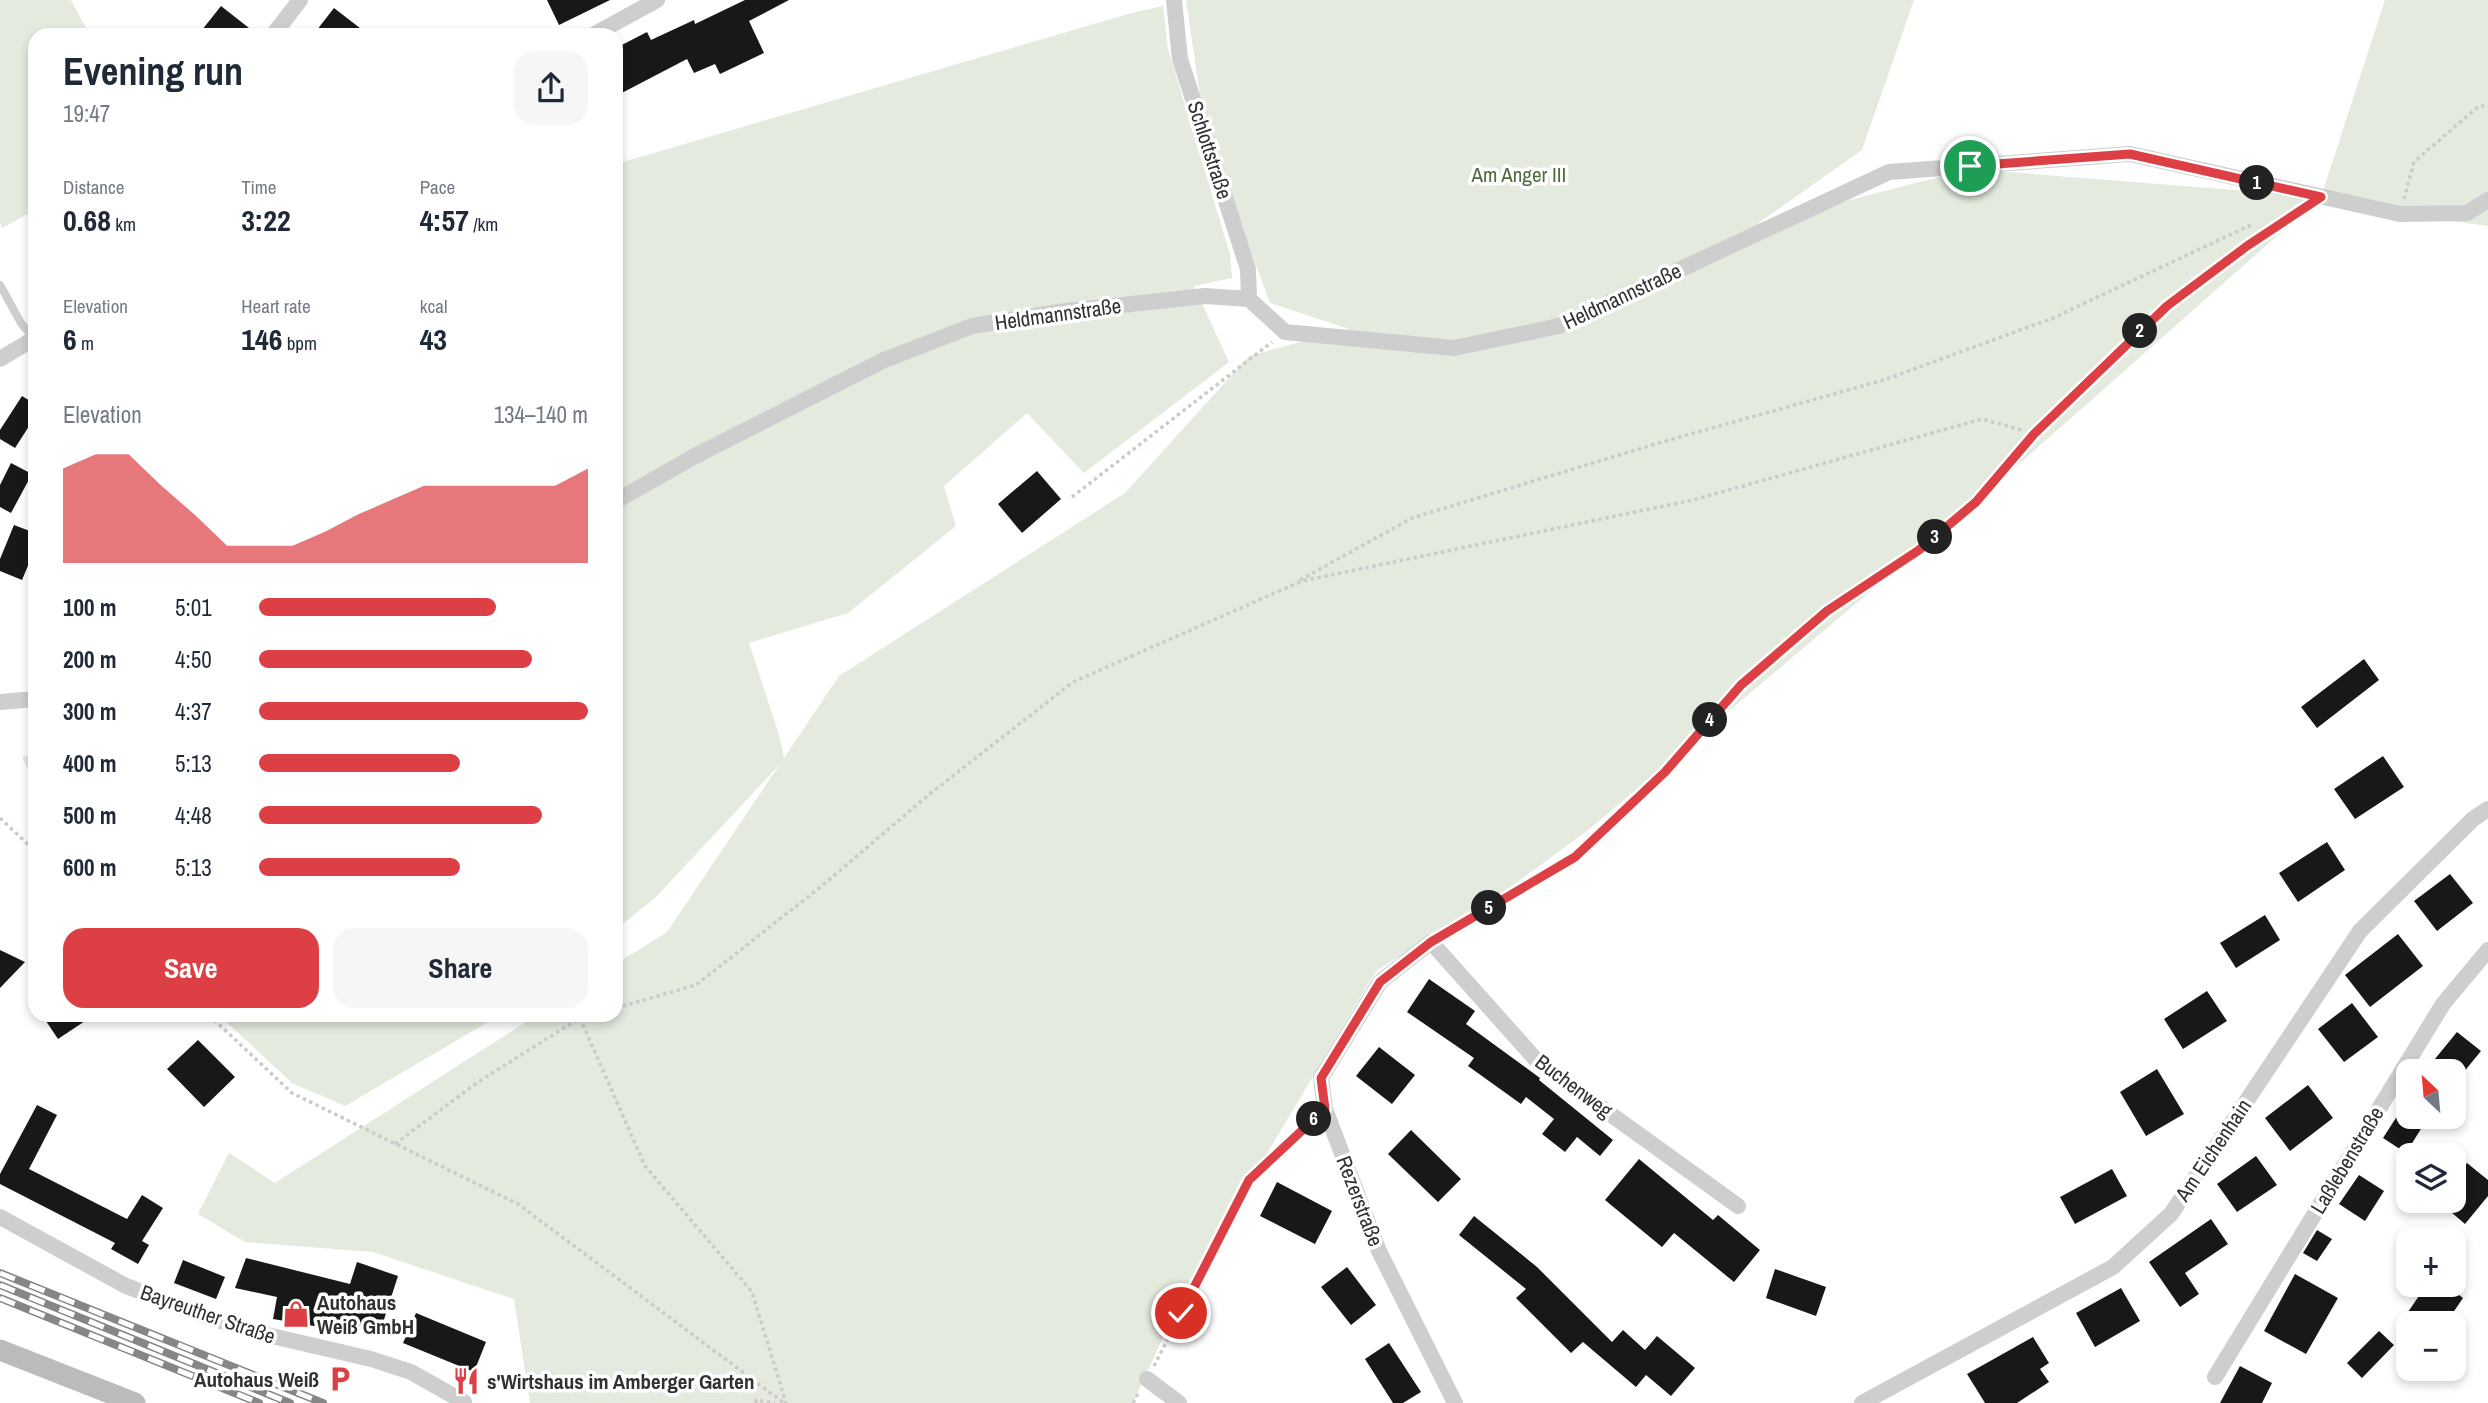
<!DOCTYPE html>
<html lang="en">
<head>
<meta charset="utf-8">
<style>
	body { margin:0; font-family:"Archivo Narrow",sans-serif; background:#f6f6f7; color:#1f2937; height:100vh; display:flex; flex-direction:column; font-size:26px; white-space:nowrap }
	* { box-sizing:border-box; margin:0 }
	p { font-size:23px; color:#747a83 }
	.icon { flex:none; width:38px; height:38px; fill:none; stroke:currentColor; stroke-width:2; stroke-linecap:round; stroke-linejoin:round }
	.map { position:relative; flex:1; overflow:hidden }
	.side { position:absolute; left:28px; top:28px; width:595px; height:994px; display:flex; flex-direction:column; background:#fff; border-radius:21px; box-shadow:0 4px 10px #0003 }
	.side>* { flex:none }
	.needle { width:46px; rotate:334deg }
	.buttons { position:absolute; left:2396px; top:1059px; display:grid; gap:14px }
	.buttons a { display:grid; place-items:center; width:70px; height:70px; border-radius:14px; background:#fff; box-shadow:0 4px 10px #0003; font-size:35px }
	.pin { position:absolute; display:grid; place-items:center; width:60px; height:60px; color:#fff; margin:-30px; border:4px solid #fff; border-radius:50%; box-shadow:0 2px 7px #0007 }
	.km { position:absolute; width:35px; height:35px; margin:-18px; border-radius:50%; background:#222; color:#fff; font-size:19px; line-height:35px; text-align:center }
	.round { display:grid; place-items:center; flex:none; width:74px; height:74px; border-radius:21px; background:#f6f6f7 }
	.overview { display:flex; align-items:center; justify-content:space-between; height:119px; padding:0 35px }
	h1 { font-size:38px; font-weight:700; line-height:52px }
	.stats { display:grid; grid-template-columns:repeat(3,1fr); gap:10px; height:119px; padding:7px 35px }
	.stats div { display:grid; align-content:center }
	.stats b { font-size:30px; font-weight:700 }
	.stats small { font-size:19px; font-weight:400 }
	.stats p { font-size:19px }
	.chart { height:196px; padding:14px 35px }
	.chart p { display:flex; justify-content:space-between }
	.chart svg { width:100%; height:126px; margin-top:7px; fill:#dc4044; opacity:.7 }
	.cta { display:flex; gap:14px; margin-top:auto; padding:14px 35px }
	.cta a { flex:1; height:80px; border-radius:21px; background:#dc4044; color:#fff; font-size:28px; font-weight:700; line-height:80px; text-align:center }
	.cta a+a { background:#f6f6f7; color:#1f2937 }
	ul { padding:0 35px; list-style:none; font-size:23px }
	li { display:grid; grid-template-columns:112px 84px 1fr; align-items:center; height:52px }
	li i { height:18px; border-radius:9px; background:#dc4044 }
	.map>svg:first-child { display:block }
	.green { fill:#e4eade }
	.building { fill:#181818 }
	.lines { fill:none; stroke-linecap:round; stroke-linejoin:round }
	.path { stroke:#cbcbcb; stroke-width:3.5; stroke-dasharray:3.5 3.5; stroke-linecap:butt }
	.lane { stroke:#cecece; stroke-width:8 }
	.street { stroke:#cecece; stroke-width:16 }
	.secondary { stroke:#bbb; stroke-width:21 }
	.rail-casing { stroke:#868686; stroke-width:8 }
	.rail { stroke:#fff; stroke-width:5; stroke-dasharray:16; stroke-linecap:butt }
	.route-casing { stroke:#fff; stroke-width:14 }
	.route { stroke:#dc4044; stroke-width:9 }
	.labels { text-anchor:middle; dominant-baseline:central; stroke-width:7; stroke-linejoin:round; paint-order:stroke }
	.street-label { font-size:21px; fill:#313131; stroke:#fff }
	.park-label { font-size:21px; fill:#536b40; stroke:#fff }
	.poi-label { font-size:21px; font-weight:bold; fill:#313131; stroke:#fff; text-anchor:start }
</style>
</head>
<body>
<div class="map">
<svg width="2488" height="1403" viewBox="0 0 2488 1403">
	<rect width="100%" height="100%" fill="#fff"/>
	<path class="green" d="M0 0H71L90 35H35V210L2 228 0 223Z
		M1186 0H1914L1862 150 1757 224 1970 169 2321 197 2385 0H2488V226L2400 214 2321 197 1976 502 1587 831 1505 891 1376 971 1183 1294 1133 1403H530L514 1299 373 1252 245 1242 198 1214 229 1153 275 1183 537 1015H616V964L667 932 780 764 655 898 616 929V164L1128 14 1163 6 1168 49 1230 254 1232 278 1194 286 1229 362 1084 473 1027 413 944 486 956 526 848 613 749 643 779 735 784 758 839 676 1125 493 1249 356 1349 329 1270 303 1205 128Z
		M35 753V786L22 757Z
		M219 1015H500L345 1106 292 1083Z"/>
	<path class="building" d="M547 0H610L559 25Z
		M745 0H789L749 21 764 53 720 74 715 64 694 73 687 59 616 96V48L647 32 651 40 694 20 695 24Z
		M221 6 258 35H198Z
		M334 8 369 35H313Z
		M22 396 35 404V417L15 448 0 439V430Z
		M11 463 32 474 11 513 0 507V485Z
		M1037 471 1061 499 1022 533 998 504Z
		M14 525 35 533V549L22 580 0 571V559Z
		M2364 659 2379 680 2317 728 2301 707Z
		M2383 756 2404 787 2355 819 2334 789Z
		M2327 842 2345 870 2298 902 2279 873Z
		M2450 874 2473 903 2437 931 2414 901Z
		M2265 915 2280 940 2236 968 2220 943Z
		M2398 934 2423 966 2370 1007 2345 975Z
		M0 950 25 962 0 988Z
		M1429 979 1475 1011 1466 1024 1540 1078 1539 1080 1613 1140 1600 1156 1577 1137 1565 1152 1542 1134 1554 1119 1526 1097 1521 1104 1468 1066 1474 1058 1407 1012Z
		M2207 991 2227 1021 2183 1049 2164 1019Z
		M2352 1003 2378 1037 2344 1062 2318 1029Z
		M42 1015H94L58 1039Z
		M2457 1032 2481 1051 2454 1084V1071H2438L2430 1065Z
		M198 1040 235 1077 204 1107 167 1069Z
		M1379 1047 1415 1075 1392 1104 1356 1076Z
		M2157 1069 2184 1114 2146 1136 2120 1092Z
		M2308 1085 2333 1118 2290 1151 2265 1118Z
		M37 1105 57 1115 29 1169 127 1219 142 1195 163 1208 142 1241 149 1245 138 1264 111 1249 115 1243 0 1184V1174Z
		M2401 1110 2408 1116 2424 1124 2406 1153 2383 1138Z
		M1411 1130 1461 1179 1438 1202 1388 1154Z
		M2256 1156 2277 1185 2237 1212 2217 1184Z
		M1639 1159 1713 1220 1718 1215 1760 1250 1734 1282 1674 1233 1662 1247 1605 1200Z
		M2467 1163 2488 1180V1196L2465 1224 2437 1200H2454V1179Z
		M2112 1169 2127 1196 2075 1224 2060 1197Z
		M2359 1175 2384 1191 2365 1221 2339 1204Z
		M1277 1182 1332 1211 1315 1244 1260 1216Z
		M1474 1216 1537 1267 1612 1342 1623 1330 1645 1350 1657 1336 1695 1368 1671 1396 1646 1375 1636 1387 1583 1342 1571 1353 1516 1298 1526 1289 1459 1235Z
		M2211 1219 2228 1244 2185 1273 2199 1294 2180 1307 2149 1262Z
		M2317 1230 2332 1239 2317 1261 2303 1253Z
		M246 1258 350 1284 357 1262 398 1276 379 1335 322 1316 320 1327 273 1319 277 1297 235 1288Z
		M183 1260 225 1277 216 1299 174 1283Z
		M1347 1267 1376 1305 1351 1325 1321 1287Z
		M1775 1269 1826 1287 1816 1316 1766 1298Z
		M2295 1274 2338 1298 2306 1354 2264 1331Z
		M2427 1284H2445L2463 1298 2446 1323H2423L2408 1312Z
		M2121 1288 2140 1321 2095 1347 2076 1313Z
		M416 1313 486 1342 474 1372 403 1343Z
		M2379 1331 2394 1345 2362 1378 2347 1363Z
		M2033 1337 2049 1363 2040 1369 2049 1382 2017 1403H1985L1967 1374Z
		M1389 1343 1421 1392 1403 1403H1393L1365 1359Z
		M2240 1366 2272 1383 2262 1403H2220Z"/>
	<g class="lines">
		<path class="path" d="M2404 199 2414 162 2479 106H2488
			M1072 497 1272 342
			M1300 580 1412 518 1662 442 1884 380 2053 318 2251 225
			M0 818 35 851
			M616 1008 696 985 823 885 926 797 1073 682 1302 581 1693 500 1982 419 2022 430
			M209 1015 292 1093 518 1204 784 1403
			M580 1018 645 1166 752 1292 786 1403
			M395 1144 478 1082 580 1018 592 1015
			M1154 1366 1249 1180 1313 1120
			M756 1403V1400L775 1403
			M1133 1403 1138 1394"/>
		<path class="lane" d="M0 285 21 323 34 339
			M1431 942 1575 857 1665 772 1741 685 1827 611 1919 550 1976 502 2034 434 2167 306 2247 246 2320 198"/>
		<path class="street" d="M1174 0 1180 59 1248 269 1249 299
			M273 35 300 0
			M593 35 657 0
			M0 359 35 338
			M616 501 695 456 882 361 972 326 1058 312 1205 296 1249 299 1285 332 1454 348 1559 326 1889 172 2130 154 2400 214 2467 213 2488 200
			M0 702 35 699
			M0 1217 126 1286 202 1315 263 1334 371 1359 411 1372 464 1402
			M2215 1377 2443 1004 2488 950
			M1147 1379 1179 1403
			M1455 1403 1379 1251 1325 1109 1321 1078 1380 982 1431 942 1538 1062 1738 1206
			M1862 1403 2113 1267 2171 1214 2360 931 2473 819 2488 809"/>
		<path class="secondary" d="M0 1350 135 1403"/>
		<defs>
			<path id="rail" d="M0 1273 323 1403
				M0 1285 290 1403
				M0 1298 259 1403"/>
		</defs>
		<use href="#rail" class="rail-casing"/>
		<use href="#rail" class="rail"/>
	</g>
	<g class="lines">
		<defs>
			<path id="route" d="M1181 1313 1249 1180 1325 1109 1321 1078 1380 982 1431 942 1575 857 1665 772 1741 685 1827 611 1919 550 1976 502 2034 434 2167 306 2247 246 2321 197 2130 154 1970 166"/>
		</defs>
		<use href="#route" class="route-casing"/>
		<use href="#route" class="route"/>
	</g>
	<defs>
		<symbol id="shop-bare" viewBox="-9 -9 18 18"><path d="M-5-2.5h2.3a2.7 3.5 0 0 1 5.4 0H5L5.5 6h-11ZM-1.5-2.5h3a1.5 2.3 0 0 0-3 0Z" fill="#dc4044" stroke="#fff" stroke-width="2.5" paint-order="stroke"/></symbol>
		<symbol id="parking-bare" viewBox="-9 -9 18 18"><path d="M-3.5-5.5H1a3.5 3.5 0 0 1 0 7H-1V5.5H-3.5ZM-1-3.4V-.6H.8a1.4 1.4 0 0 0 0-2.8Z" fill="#dc4044" stroke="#fff" stroke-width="2.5" paint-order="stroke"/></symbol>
		<symbol id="restaurant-bare" viewBox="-9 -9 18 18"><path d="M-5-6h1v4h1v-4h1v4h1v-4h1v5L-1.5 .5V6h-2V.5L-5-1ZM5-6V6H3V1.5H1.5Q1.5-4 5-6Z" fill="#dc4044" stroke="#fff" stroke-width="2.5" paint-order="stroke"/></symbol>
	</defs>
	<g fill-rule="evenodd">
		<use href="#shop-bare" x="277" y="1295" width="38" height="38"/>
		<use href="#parking-bare" x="321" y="1360" width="38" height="38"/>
		<use href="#restaurant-bare" x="447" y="1362" width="38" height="38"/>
	</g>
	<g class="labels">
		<g class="street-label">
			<text transform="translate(1210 150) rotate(72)">Schlottstraße</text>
			<text transform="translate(1622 296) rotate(-25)">Heldmannstraße</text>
			<text transform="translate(1058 314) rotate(-8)">Heldmannstraße</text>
			<text transform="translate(1574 1086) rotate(37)">Buchenweg</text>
			<text transform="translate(2213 1150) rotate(-56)">Am Eichenhain</text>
			<text transform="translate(2347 1160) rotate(-59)">Laßlebenstraße</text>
			<text transform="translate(1360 1201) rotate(69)">Rezerstraße</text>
			<text transform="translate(208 1314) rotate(19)">Bayreuther Straße</text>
		</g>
		<g class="park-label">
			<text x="1519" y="174">Am Anger III</text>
		</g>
		<g class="poi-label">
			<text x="317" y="1302">Autohaus<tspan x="317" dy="24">Weiß GmbH</tspan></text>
			<text x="319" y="1379" text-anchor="end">Autohaus Weiß</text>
			<text x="487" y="1381">s'Wirtshaus im Amberger Garten</text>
		</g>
	</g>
</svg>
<div class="buttons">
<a><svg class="needle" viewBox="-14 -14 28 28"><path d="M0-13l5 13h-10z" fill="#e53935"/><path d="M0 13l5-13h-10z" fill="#747a83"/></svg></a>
<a><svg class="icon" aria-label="layers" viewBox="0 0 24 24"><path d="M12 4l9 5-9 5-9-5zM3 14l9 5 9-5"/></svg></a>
<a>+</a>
<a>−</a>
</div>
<div class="pin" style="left:1970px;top:166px;background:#1e9e55"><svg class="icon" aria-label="arrive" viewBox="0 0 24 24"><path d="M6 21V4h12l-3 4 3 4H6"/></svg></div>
<div class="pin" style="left:1181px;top:1313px;background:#d93025"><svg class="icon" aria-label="check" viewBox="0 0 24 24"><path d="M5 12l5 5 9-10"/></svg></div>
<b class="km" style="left:2257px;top:183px">1</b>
<b class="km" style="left:2140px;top:331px">2</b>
<b class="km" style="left:1935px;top:537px">3</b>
<b class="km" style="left:1710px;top:720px">4</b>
<b class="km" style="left:1489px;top:908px">5</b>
<b class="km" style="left:1314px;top:1119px">6</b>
<section class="side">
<div class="overview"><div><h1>Evening run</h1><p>19:47</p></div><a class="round"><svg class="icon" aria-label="share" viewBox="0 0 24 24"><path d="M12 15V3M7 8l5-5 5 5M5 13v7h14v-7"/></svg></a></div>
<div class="stats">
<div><p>Distance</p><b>0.68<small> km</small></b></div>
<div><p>Time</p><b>3:22</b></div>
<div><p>Pace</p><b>4:57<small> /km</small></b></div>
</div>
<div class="stats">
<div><p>Elevation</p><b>6<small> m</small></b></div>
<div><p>Heart rate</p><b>146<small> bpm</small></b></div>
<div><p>kcal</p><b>43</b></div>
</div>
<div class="chart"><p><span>Elevation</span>134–140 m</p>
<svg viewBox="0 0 160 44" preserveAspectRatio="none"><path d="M0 44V11L10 6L20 6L30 17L40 27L50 38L60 38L70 38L80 33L90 27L100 22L110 17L120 17L130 17L140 17L150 17L160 11V44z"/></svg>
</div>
<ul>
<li><b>100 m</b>5:01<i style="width:72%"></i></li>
<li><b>200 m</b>4:50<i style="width:83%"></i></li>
<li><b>300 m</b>4:37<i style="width:100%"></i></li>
<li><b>400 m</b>5:13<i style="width:61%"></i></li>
<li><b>500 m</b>4:48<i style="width:86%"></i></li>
<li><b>600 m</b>5:13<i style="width:61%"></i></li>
</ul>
<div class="cta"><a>Save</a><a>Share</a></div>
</section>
</div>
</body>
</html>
